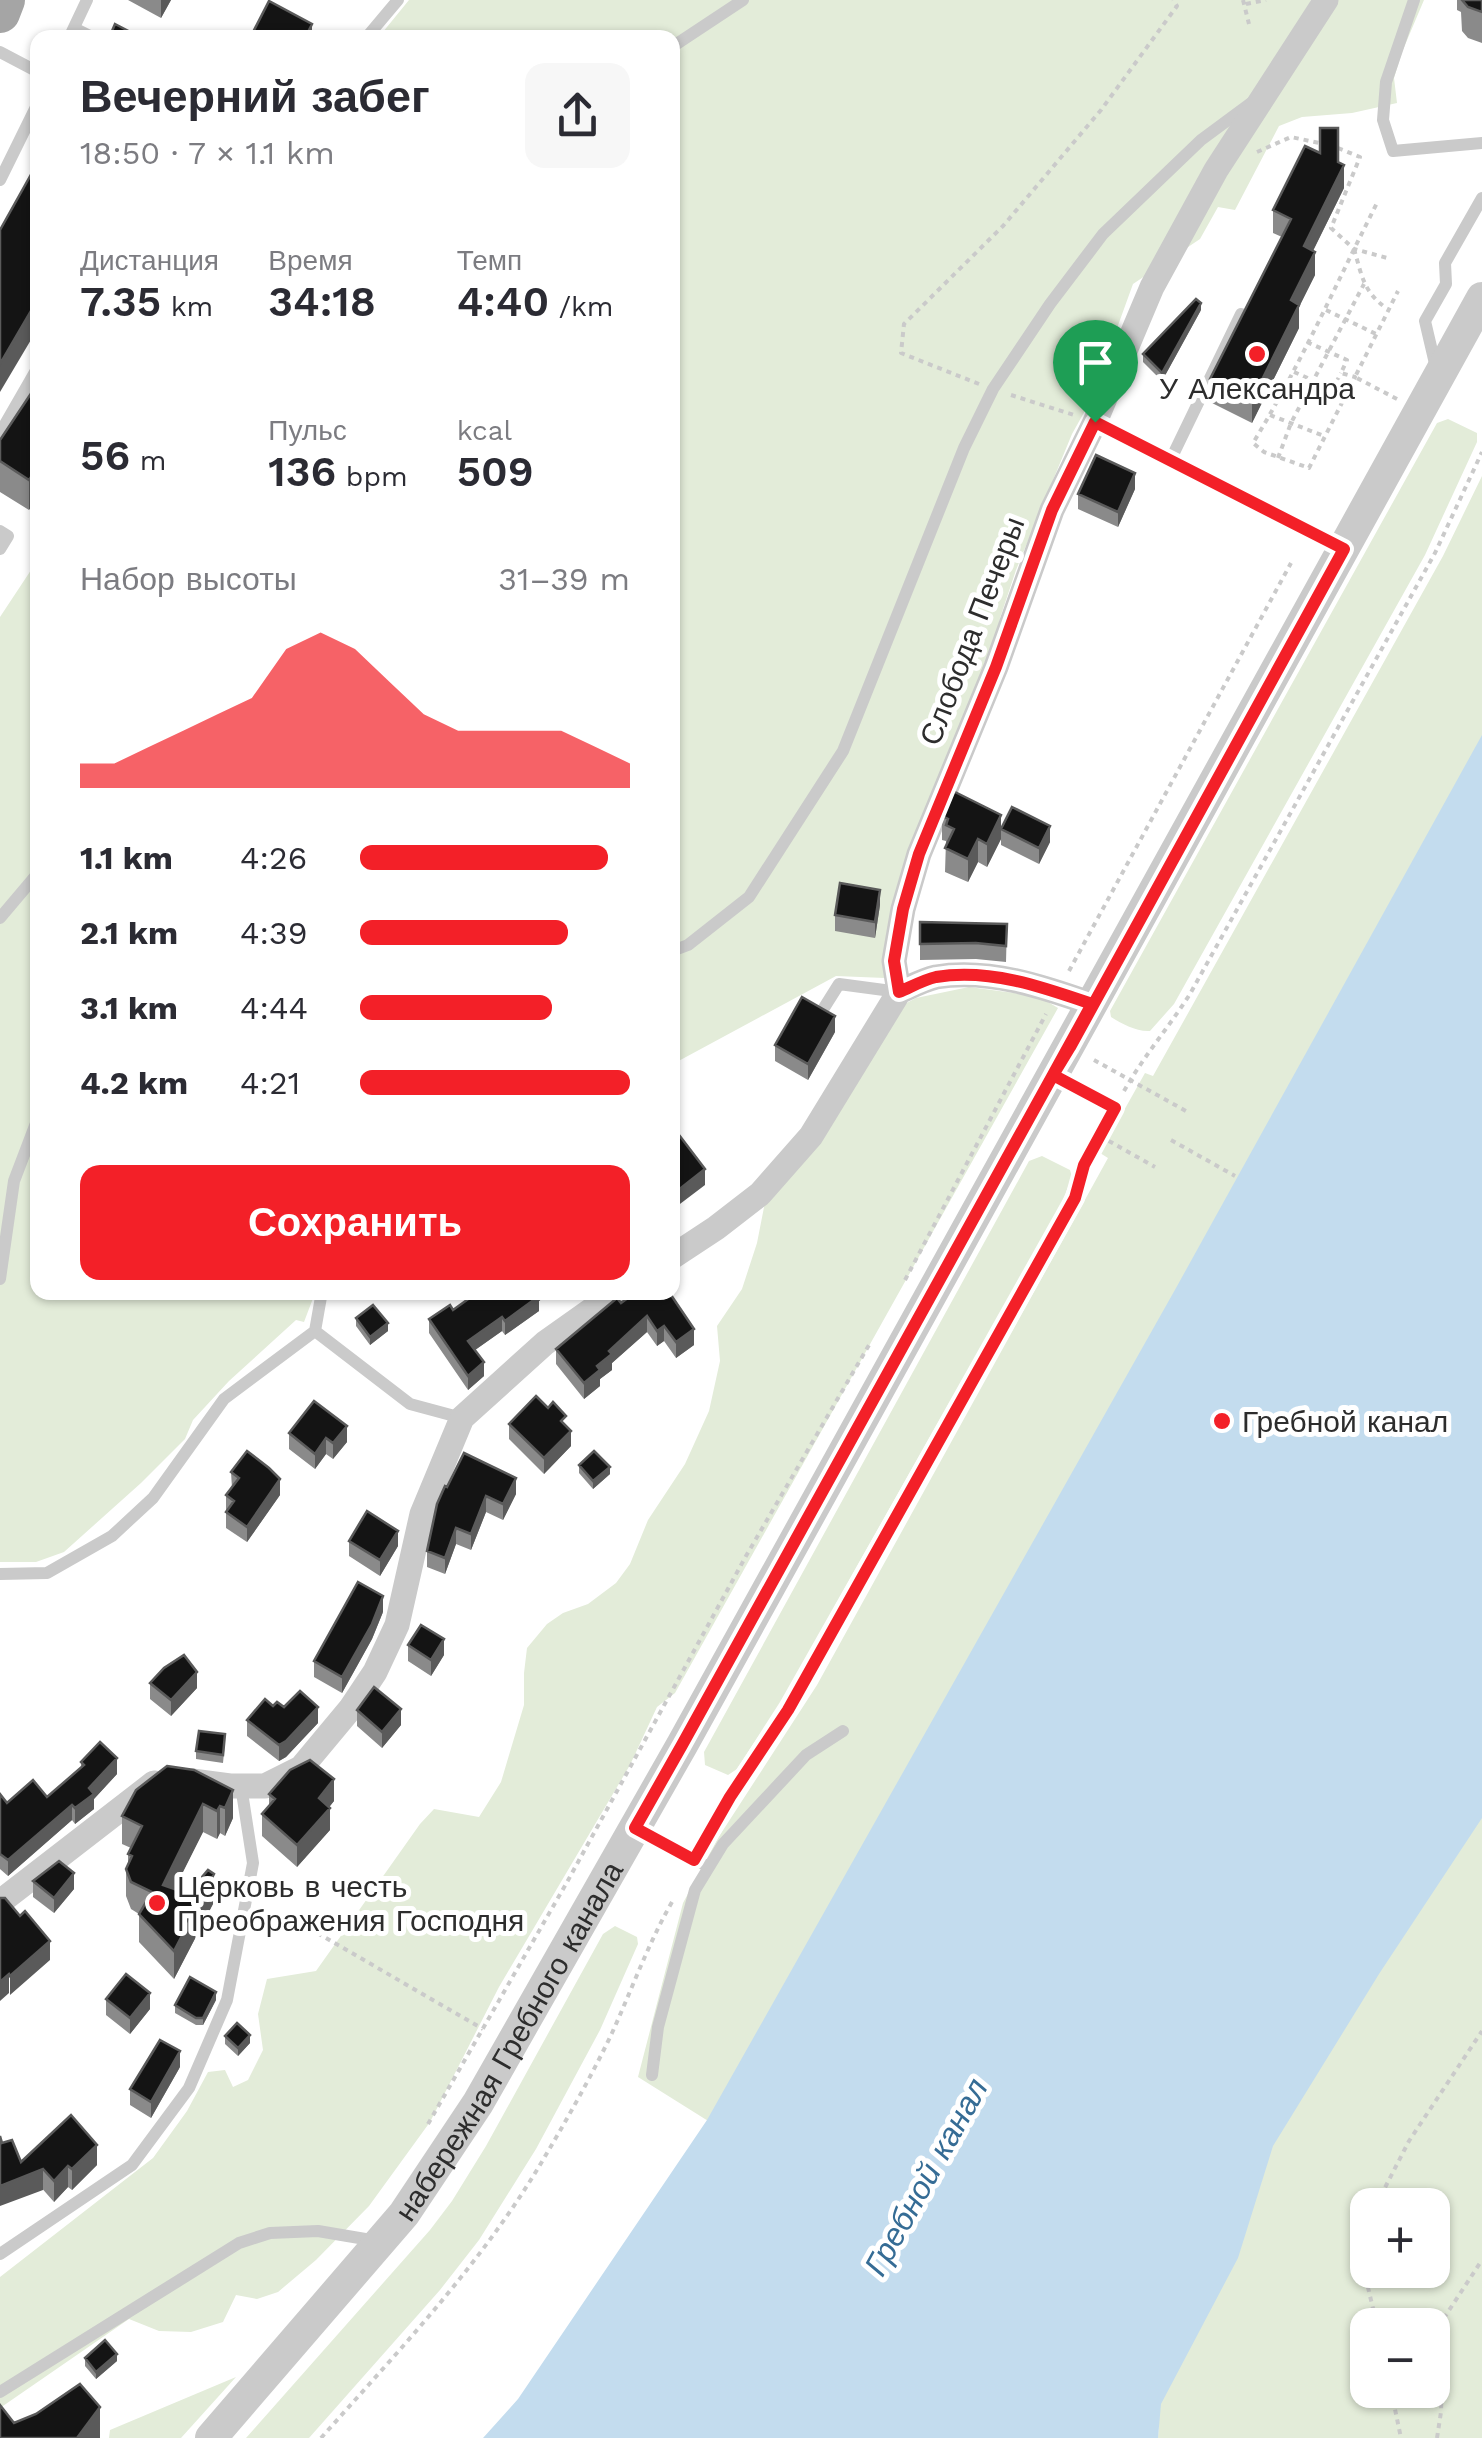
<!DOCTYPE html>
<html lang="ru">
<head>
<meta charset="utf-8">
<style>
	body { margin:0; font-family:"Work Sans",sans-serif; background:#f7f7f7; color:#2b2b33; height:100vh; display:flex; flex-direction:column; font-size:38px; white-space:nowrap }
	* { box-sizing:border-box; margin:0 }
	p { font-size:32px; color:#7c7c81 }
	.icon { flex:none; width:55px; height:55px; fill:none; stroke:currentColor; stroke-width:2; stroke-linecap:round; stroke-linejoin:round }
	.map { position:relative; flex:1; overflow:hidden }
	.details { position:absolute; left:30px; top:30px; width:650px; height:1270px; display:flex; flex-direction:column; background:#fff; border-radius:20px; box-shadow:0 2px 8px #0004 }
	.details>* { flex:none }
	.fabs { position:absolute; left:1350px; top:2188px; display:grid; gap:20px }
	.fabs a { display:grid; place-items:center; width:100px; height:100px; border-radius:20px; background:#fff; box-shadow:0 2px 8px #0004; font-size:50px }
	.pin { position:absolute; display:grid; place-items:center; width:85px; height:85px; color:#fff; margin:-102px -42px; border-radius:50% 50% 50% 0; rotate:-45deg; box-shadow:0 0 10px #0007 }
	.pin .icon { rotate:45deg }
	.round { display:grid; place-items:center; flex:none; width:105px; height:105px; border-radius:20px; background:#f7f7f7 }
	.summary { display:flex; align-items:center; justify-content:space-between; height:170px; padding:0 50px }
	h1 { font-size:45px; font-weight:600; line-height:75px }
	.metrics { display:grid; grid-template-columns:repeat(3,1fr); gap:15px; height:170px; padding:10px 50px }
	.metrics div { display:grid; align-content:center }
	.metrics b { font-size:42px; font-weight:600 }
	.metrics small { font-size:28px; font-weight:400 }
	.metrics p { font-size:28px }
	.chart { height:280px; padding:20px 50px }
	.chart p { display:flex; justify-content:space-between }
	.chart svg { width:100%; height:180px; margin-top:10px; fill:#f32028; opacity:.7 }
	.cta { display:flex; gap:20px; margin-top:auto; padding:20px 50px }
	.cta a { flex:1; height:115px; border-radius:20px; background:#f32028; color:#fff; font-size:40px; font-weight:600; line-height:115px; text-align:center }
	ul { padding:0 50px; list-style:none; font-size:32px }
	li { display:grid; grid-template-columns:160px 120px 1fr; align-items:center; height:75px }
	li i { height:25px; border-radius:12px; background:#f32028 }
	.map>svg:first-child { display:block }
	.green { fill:#e3ecd9; fill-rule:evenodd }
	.water { fill:#c3dcee }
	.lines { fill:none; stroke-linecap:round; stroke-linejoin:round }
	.path { stroke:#cacaca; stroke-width:4; stroke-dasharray:5 5; stroke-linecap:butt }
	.service { stroke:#cacaca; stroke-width:12 }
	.minor { stroke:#cacaca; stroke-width:25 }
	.tertiary { stroke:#cacaca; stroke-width:32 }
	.primary { stroke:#a5a5a5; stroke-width:40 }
	.wall { fill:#8a8a8a }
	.shaded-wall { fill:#5a5a5a }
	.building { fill:#141414; stroke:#5a5a5a; stroke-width:2.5 }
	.route-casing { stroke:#fff; stroke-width:20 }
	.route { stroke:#f32028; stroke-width:12 }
	.poi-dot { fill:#f32028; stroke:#fff; stroke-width:4 }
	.labels { text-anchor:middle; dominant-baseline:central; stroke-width:10; stroke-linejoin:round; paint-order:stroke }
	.poi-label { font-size:30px; fill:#2d2d2d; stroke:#fff; text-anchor:start }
	.street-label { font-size:30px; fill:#2d2d2d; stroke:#fff }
	.water-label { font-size:32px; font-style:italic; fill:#356c95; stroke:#fff }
</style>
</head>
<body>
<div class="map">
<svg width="1482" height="2438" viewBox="0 0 1482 2438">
	<rect width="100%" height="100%" fill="#fff"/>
	<path class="green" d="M409 0H1311L1308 8 1332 0H1424L1402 52 1394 78 1397 103 1352 113 1302 117 1279 126 1235 210 1218 207 1200 239 1133 284 1091 400 1072 434 1016 570 1000 618 997 641 885 978 836 976 673 1064 672 38H378Z
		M1448 419 1477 433V442L1425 555 1174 1004 1150 1031C1137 1032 1122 1024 1111 1017L1110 1011 1437 423Z
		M1482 476V2438H1158L1160 2404 638 2077 683 1903 718 1838 817 1685 1108 1158 1100 1153 1145 1073 1153 1076 1443 556ZM1368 2205H1432V2270H1368ZM1368 2325H1432V2390H1368Z
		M37 561 38 1292 315 1293 304 1322 296 1320 229 1381 193 1420 185 1439 141 1483 64 1552 36 1562H0V617Z
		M969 987 1038 996 1058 1008 675 1693 657 1707 630 1765 499 1987 430 2122 369 2206 316 2260 278 2292 257 2299 236 2295 223 2322 191 2332 159 2331 129 2319 0 2408V2277L153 2158 187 2111 208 2072 225 2070 233 2087 248 2080 263 2050 258 2014 267 1979 316 1971 420 1824 434 1809 479 1817 501 1782 524 1705V1673L527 1648 547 1624 563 1613 588 1604 616 1583 630 1564 648 1520 685 1464 709 1411 720 1361 717 1326 742 1289 757 1243 765 1202 895 1009 916 998Z
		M1042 1156 1070 1170 1072 1177 1060 1207 780 1702 737 1769 728 1775 705 1765 704 1752 1029 1161Z
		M615 1926 637 1937 638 1944 600 2030 536 2149 479 2240 440 2290 309 2438H246L430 2230 452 2201 486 2146 603 1934Z
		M236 2377 181 2438H109L110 2430Z"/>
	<path class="water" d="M1482 735V1818L1379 1974 1273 2146 1238 2258 1161 2404 1158 2438H483L518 2399 707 2120 1176 1288Z"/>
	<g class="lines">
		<path class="path" d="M1243 0 1249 24
			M1246 4 1266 0
			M1338 148 1360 157 1331 228 1354 249 1391 259
			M1257 152 1291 137 1324 144
			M1354 249C1362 276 1363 291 1386 308
			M1326 310 1376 334
			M1307 342 1347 360 1341 373 1355 377 1309 468 1264 452 1253 443C1300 366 1337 282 1378 201
			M1294 372 1333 389 1341 373
			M979 384 901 353 904 324 1003 226 1101 110 1177 6 1173 0
			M1011 395 1074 415
			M1397 399 1355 377 1398 291
			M1270 415 1324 436
			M1278 458 1291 423 1364 284
			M1069 971 1291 563
			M1094 1060 1186 1111
			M1124 1091C1143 1057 1169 1027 1190 994L1435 553 1482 452
			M1100 1136 1155 1167
			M1171 1140 1235 1176
			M905 1280 1046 1014
			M715 1823 788 1710 1075 1198 1084 1165 1108 1122
			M300 1923 483 2029
			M428 2124 566 1884 746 1556 869 1345
			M1376 2205 1409 2141 1482 2031
			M1368 2221 1357 2242 1377 2325
			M1391 2390 1401 2438
			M321 2438C402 2347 486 2259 547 2153 570 2114 593 2073 612 2033 632 1989 648 1944 672 1902
			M1437 2438 1441 2412 1444 2318 1482 2260"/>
		<path class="service" d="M1414 0 1386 82 1383 120 1393 151 1482 143
			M74 28 94 38
			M69 38 87 0
			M366 38 398 0
			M672 47 743 0
			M0 52 38 72
			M0 180 38 103
			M1436 368 1425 321 1446 284 1445 263 1482 198
			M1095 422 1342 548
			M0 433 38 367
			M1170 461 1241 314
			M0 531 8 536 0 549
			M0 918 38 873
			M672 951 688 945 749 897 843 751 964 448 993 389 1050 304 1103 234 1201 140 1251 103
			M822 1011 839 984 899 992
			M1055 1076 1115 1108
			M0 1279 14 1181 38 1118
			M315 1331 410 1404 462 1418
			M0 1574 47 1573 112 1536 153 1498 224 1399 315 1331 321 1297 324 1292
			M636 1829 709 1867
			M652 2075 658 2027 695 1890 723 1844 806 1755 843 1731
			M0 2254 132 2165 189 2088 227 2000 253 1863 241 1786
			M0 2392 239 2243 270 2233 318 2231 377 2241"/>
		<path class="minor" d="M899 992C910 987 923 980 936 977 988 968 1044 987 1092 1004
			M672 1257 716 1228 760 1194 811 1136 899 992 894 961 903 909 919 854 996 667 1052 510 1095 422 1152 287 1216 170 1326 0
			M192 1781 230 1786H265L301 1768 351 1708 375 1672 397 1625 422 1514 462 1418 545 1343 617 1292
			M0 1902 154 1783"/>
		<path class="tertiary" id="s1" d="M211 2438 404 2214 478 2103 682 1745 1482 298"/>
		<path class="primary" d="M0 13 5 0"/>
	</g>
	<path class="wall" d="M128 0H171L161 18Z
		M1457 0H1482V43L1468 38 1462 31 1461 12 1457 10Z
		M1338 162 1344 188 1313 251 1315 275 1299 307V328L1252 423 1210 402V379L1282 237 1273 233V210Z
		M1201 310 1162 381 1143 362V354Z
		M38 383 29 510 0 492V440Z
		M1135 489 1118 527 1078 509V494Z
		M942 816 1001 829 1050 842 1039 864 1001 845V839L987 867 978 862 968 882 945 872 946 841 942 840Z
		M880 905 875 938 835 931V915Z
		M920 922 1007 924 1006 962 976 959 920 960Z
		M835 1032 808 1080 775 1061V1045Z
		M478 1292H551L539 1301V1311L505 1335 502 1331 475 1350 484 1376 468 1390 429 1333V1319L453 1310Z
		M636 1292 694 1345 676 1358 664 1341 657 1346 647 1332 612 1363V1370L600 1379V1386L584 1399 556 1364V1349Z
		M356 1318 388 1331 370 1345 356 1326Z
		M509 1424 566 1426 571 1446 544 1474 509 1439Z
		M289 1433 347 1442 333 1459 326 1454 315 1469 289 1449Z
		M579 1465 610 1474 593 1489 579 1473Z
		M231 1472 280 1495 247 1542 226 1528V1495L232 1488Z
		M445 1486 516 1494 503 1520 486 1512 471 1550 456 1544 445 1574 427 1567V1551Z
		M349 1541 398 1546 380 1576 349 1556Z
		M383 1612 372 1639 342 1693 314 1677V1661Z
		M408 1645 444 1655 431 1676 408 1661Z
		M150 1683 197 1688 171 1716 150 1699Z
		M273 1706 284 1707 318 1723 286 1757 279 1761 247 1736V1720Z
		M357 1710 401 1725 382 1748 357 1726Z
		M225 1742 223 1763 196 1759V1751Z
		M81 1762 117 1774 94 1799V1809L75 1824 72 1820 8 1876 0 1869V1794L7 1803 47 1797 81 1768Z
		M194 1770 233 1818 225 1836 220 1833 217 1839 203 1832 174 1889 185 1897 214 1902 174 1979 139 1942V1914L131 1909 126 1896V1869L128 1865V1854L131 1848 122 1844V1816Z
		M269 1794 334 1801 329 1807 330 1830 297 1867 262 1836V1814L269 1806Z
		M33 1881 74 1889 54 1913 33 1897Z
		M106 1999 150 2009 130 2034 106 2015Z
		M216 2000 203 2025H196L175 2013V2005Z
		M225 2036 250 2043 238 2056 225 2044Z
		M180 2067 151 2118 130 2105V2089Z
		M2 2143 21 2162 97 2165 72 2190 68 2187 54 2202Z
		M85 2358 117 2361 96 2379 85 2366Z"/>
	<path class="shaded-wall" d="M161 0H171L161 18Z
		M312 24V38H305Z
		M1344 165V188L1304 269V246Z
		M1315 252V275L1299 307V328L1252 423V400L1291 300Z
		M38 299V328L0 392V364Z
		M1201 303V310L1162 381V373Z
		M38 467V498L29 510V480Z
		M1135 473V489L1118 527V512Z
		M1001 815V839L987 867V844Z
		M1050 826V842L1039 864V848Z
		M978 839V862L968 882V859Z
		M880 890V905L875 938V922Z
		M835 1016V1032L808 1080V1064Z
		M705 1169V1185L672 1210V1195Z
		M534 1292H551L539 1301V1311L505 1335V1321Z
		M647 1316V1332L612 1363V1370L600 1379V1386L584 1399V1383L609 1351Z
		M502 1317V1331L468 1355V1341Z
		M388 1323V1331L370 1345V1337Z
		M664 1326V1341L657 1346V1331Z
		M694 1329V1345L676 1358V1342Z
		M484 1362V1376L468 1390V1376Z
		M347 1426V1442L333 1459V1443Z
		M571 1431V1446L544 1474V1458Z
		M326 1438V1454L315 1469V1454Z
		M610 1467V1474L593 1489V1481Z
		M516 1478V1494L503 1520V1504Z
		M280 1479V1495L247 1542V1527Z
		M486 1496V1512L471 1550V1534Z
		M456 1528V1544L445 1574V1558Z
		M398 1531V1546L380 1576V1560Z
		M383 1596V1612L372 1639 342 1693V1677Z
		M444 1639V1655L431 1676V1660Z
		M197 1672V1688L171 1716V1700Z
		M318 1707V1723L286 1757 279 1761V1745Z
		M401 1709V1725L382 1748V1732Z
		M117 1758V1774L94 1799V1809L75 1824V1808L89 1788Z
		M334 1779V1801L319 1820V1798Z
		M233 1790V1818L225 1836V1808Z
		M203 1804V1832L163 1912V1885Z
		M72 1805V1820L8 1876V1860Z
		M220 1806V1833L217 1839V1811Z
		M330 1808V1830L297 1867V1845Z
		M74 1873V1889L54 1913V1898Z
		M214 1874V1902L174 1979V1951Z
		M50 1941V1960L10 1995V1976Z
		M9 1974V1993L0 2001V1982Z
		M216 1992V2000L203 2025V2018Z
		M150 1993V2009L130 2034V2018Z
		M250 2035V2043L238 2056V2048Z
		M180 2051V2067L151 2118V2102Z
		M97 2145V2165L72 2190V2169Z
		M68 2166V2187L54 2202V2181Z
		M43 2169V2190L0 2206V2186Z
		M117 2354V2361L96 2379V2372Z
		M100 2407V2438H77Z"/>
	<path class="building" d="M1462 0H1482V12L1468 7Z
		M269 1 312 24 305 38H250Z
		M115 24 142 38H109Z
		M1320 128H1338V162L1344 165 1304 246 1315 252 1291 300 1299 305 1252 400 1210 379 1291 219 1273 210 1305 146 1320 153Z
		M38 162V299L0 364V230Z
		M1196 299 1201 303 1162 373 1143 354Z
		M38 383V467L29 480 0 461V440Z
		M1096 455 1135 473 1118 512 1078 494Z
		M953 791 1001 815 987 844 978 839 968 859 945 848 954 829 946 825 948 819 942 816Z
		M1012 807 1050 826 1039 848 1001 829Z
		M840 883 880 890 875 922 835 915Z
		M920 922 1007 924 1006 946 976 943 920 944Z
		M802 997 835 1016 808 1064 775 1045Z
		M676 1131 705 1169 672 1195V1133Z
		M478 1292H536L539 1296 505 1321 502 1317 468 1341 484 1362 468 1376 429 1319 450 1305 453 1310Z
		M636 1292H669L694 1329 676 1342 664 1326 657 1331 647 1316 609 1351 612 1354 597 1366 600 1370 584 1383 556 1349 617 1298 621 1303Z
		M373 1305 388 1323 370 1337 356 1318Z
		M536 1396 548 1408 553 1402 566 1416 561 1421 571 1431 544 1458 509 1424Z
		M314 1401 347 1426 333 1443 326 1438 315 1454 289 1433Z
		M247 1451 269 1468 280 1479 247 1527 226 1512 234 1501 226 1495 239 1478 231 1472Z
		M594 1451 610 1467 593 1481 579 1465Z
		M464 1453 516 1478 503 1504 486 1496 471 1534 456 1528 445 1558 427 1551 437 1504 445 1486 447 1487Z
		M367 1511 398 1531 380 1560 349 1541Z
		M358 1582 383 1596 372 1624 342 1677 314 1661Z
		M421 1625 444 1639 431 1660 408 1645Z
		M184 1655 197 1672 171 1700 150 1683 164 1668Z
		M374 1687 401 1709 382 1732 357 1710Z
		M300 1691 318 1707 286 1741 279 1745 247 1720 265 1699 273 1706 277 1702 284 1707Z
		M199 1731 225 1734 223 1755 196 1751Z
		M100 1742 117 1758 89 1788 94 1794 75 1808 72 1805 8 1860 0 1854V1794L7 1803 33 1780 47 1797 84 1765 81 1762Z
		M310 1760 334 1779 319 1798 330 1808 297 1845 262 1814 275 1799 269 1794 290 1770Z
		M167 1766 194 1770 233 1790 225 1808 220 1806 217 1811 203 1804 163 1885 183 1892 181 1895 185 1897 208 1870 214 1874 174 1951 139 1914 152 1892 131 1882 126 1869 132 1856 128 1854 142 1826 122 1816 136 1790Z
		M59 1861 74 1873 54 1898 33 1881Z
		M0 1898H5L20 1916 25 1911 50 1941 10 1976 9 1974 0 1982Z
		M126 1974 150 1993 130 2018 106 1999Z
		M190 1977 216 1992 203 2018H196L175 2005Z
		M237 2023 250 2035 238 2048 225 2036Z
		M160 2040 180 2051 151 2102 130 2089Z
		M71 2115 97 2145 72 2169 68 2166 54 2181 43 2169 0 2186V2136L2 2143 12 2140 21 2162Z
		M105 2340 117 2354 96 2372 85 2358Z
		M80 2384 100 2407 77 2438H0V2405L14 2423 36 2414Z"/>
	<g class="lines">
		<defs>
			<path id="route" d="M1095 422 1344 549 1070 1047 1053 1075 682 1745 635 1828 694 1860 730 1797 788 1710 1075 1198 1084 1165 1115 1108 1053 1075 1092 1004C1043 987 989 968 936 977 923 980 911 987 899 992L894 961 903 909 919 854 996 667 1052 510 1095 422"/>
		</defs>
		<use href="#route" class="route-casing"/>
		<use href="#route" class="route"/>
	</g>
	<g class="poi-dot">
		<circle cx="1257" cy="354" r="10"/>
		<circle cx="1222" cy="1421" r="10"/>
		<circle cx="157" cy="1903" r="10"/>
	</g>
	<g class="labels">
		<g class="poi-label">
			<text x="1257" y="388" text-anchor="middle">У Александра</text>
			<text x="1242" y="1421">Гребной канал</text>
			<text x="177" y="1886">Церковь в честь<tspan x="177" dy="34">Преображения Господня</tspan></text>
		</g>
		<g class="street-label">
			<text transform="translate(972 631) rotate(-69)">Слобода Печеры</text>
			<text stroke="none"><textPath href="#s1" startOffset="498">набережная Гребного канала</textPath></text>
		</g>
		<g class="water-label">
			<text transform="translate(926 2177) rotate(-61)">Гребной канал</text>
		</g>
	</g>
</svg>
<div class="fabs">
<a>+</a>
<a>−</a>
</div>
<div class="pin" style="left:1095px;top:422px;background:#1e9e55"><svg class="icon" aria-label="arrive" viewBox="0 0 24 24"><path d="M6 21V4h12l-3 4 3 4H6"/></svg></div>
<section class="details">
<div class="summary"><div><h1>Вечерний забег</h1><p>18:50 · 7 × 1.1 km</p></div><a class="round"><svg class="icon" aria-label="share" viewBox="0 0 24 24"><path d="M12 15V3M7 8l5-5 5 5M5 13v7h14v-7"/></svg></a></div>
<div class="metrics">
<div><p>Дистанция</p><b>7.35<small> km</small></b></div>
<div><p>Время</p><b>34:18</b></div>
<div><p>Темп</p><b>4:40<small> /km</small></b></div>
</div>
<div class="metrics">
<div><b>56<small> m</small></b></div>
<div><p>Пульс</p><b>136<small> bpm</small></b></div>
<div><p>kcal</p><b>509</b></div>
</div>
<div class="chart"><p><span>Набор высоты</span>31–39 m</p>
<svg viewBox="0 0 160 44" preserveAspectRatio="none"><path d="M0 44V38L10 38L20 34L30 30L40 26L50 22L60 10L70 6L80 10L90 18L100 26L110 30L120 30L130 30L140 30L150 34L160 38V44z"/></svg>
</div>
<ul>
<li><b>1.1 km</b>4:26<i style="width:92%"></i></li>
<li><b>2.1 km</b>4:39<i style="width:77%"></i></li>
<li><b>3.1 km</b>4:44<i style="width:71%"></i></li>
<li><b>4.2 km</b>4:21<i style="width:100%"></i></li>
</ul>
<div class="cta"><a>Сохранить</a></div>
</section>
</div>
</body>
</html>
